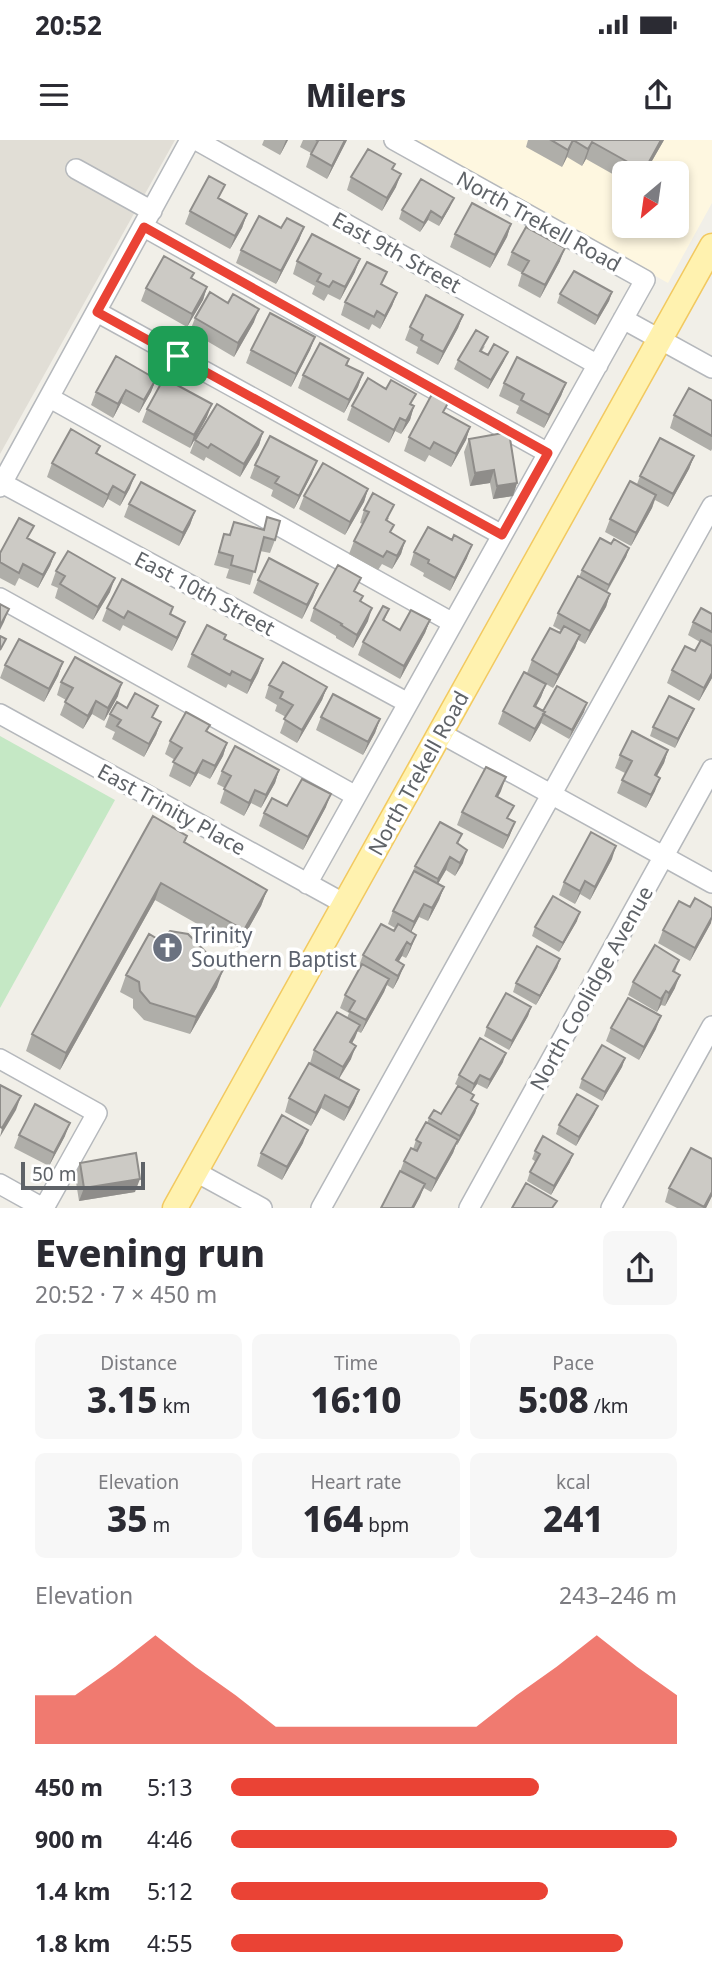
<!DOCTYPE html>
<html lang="en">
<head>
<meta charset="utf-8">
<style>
	body { margin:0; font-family:"Noto Sans",sans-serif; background:#f7f7f7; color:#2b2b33; height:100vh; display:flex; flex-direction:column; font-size:26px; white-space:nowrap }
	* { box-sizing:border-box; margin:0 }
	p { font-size:23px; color:#7c7c81 }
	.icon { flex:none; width:38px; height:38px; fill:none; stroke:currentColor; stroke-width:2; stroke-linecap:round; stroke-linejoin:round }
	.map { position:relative; height:1068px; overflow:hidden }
	.panel { display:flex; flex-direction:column; background:#fff; flex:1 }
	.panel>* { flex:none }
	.needle { width:46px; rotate:209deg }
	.tools { position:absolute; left:612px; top:21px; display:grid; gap:14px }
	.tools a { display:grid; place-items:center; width:77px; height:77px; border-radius:10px; background:#fff; box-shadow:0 4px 10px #0003; font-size:35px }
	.scale { position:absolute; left:21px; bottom:18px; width:124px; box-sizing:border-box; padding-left:7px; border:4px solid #5f6368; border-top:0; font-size:19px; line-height:24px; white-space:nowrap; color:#5f6368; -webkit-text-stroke:5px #fff; paint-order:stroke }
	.pin { position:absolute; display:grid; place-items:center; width:60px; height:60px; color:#fff; margin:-30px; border-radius:14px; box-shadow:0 4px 10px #0006 }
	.round { display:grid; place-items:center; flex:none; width:74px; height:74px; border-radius:10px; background:#f7f7f7 }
	.summary { display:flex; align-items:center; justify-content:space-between; height:119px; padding:0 35px }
	h1 { font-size:38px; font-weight:800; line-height:52px }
	.figures { display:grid; grid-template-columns:repeat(3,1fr); gap:10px; height:119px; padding:7px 35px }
	.figures div { display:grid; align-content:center; border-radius:10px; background:#f7f7f7; text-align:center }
	.figures b { font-size:35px; font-weight:800 }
	.figures small { font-size:19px; font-weight:400 }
	.figures p { font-size:19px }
	.chart { height:196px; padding:14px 35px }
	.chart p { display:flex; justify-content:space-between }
	.chart svg { width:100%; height:126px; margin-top:7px; fill:#ea4335; opacity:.7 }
	ul { padding:0 35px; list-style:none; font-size:23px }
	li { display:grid; grid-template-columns:112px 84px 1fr; align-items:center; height:52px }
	li i { height:18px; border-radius:9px; background:#ea4335 }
	.status { display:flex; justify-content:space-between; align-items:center; height:49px; padding:0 35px; background:#fff; direction:ltr }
	.status svg { height:19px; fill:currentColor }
	header { display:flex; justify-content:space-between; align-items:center; height:91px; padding:0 35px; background:#fff; font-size:32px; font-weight:800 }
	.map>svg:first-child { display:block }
	.commercial { fill:#fef7e0; fill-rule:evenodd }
	.education { fill:#e1ded6 }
	.green { fill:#c5e8c5 }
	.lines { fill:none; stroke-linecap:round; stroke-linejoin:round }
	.minor-casing { stroke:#b5b8bc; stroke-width:22 }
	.major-casing { stroke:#f2c960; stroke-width:27 }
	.minor { stroke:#fff; stroke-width:19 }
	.major { stroke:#fff2af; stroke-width:24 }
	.wall { fill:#afaea9 }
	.shaded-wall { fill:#8f8d8a }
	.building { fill:#cccac5; stroke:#8f8d8a; stroke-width:2 }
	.route-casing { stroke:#fff; stroke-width:14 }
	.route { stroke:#ea4335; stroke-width:9 }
	.labels { text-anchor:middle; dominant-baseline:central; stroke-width:7; stroke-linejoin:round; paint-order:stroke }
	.street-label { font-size:21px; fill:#5f6368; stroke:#fff }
	.worship-label { font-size:21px; fill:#5b616d; stroke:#fff; text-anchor:start }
</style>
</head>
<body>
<div class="status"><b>20:52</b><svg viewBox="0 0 49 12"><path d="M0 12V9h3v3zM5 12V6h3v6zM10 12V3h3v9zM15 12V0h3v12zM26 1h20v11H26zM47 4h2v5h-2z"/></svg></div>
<header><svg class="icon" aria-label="menu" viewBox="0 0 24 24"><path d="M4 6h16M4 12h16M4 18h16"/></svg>Milers<svg class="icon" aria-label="share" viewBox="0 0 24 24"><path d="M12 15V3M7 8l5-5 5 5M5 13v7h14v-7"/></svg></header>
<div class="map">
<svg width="712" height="1068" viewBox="0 0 712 1068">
	<rect width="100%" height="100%" fill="#f1efe8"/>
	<path class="commercial" d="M412 0H712V63L668 143ZM625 33H677V86H625Z"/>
	<path class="education" d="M0 0H175L0 314Z"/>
	<path class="green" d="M0 596 115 660 0 868Z"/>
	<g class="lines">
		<defs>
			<path id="minor" d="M196 0 598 225
				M76 29 152 71
				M144 87 548 313
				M97 172 502 395
				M623 179 712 228
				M50 258 453 483
				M2 343 408 563
				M0 347 190 0
				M0 458 356 656
				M0 574 345 764
				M440 593 712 743
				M307 744 645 140 394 0
				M0 919 97 973 44 1068
				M196 1032 262 1068
				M0 1044 43 1068
				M321 1068 712 366
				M469 1068 712 629
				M611 1068 712 886"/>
			<path id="major" d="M175 1068 712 106"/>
		</defs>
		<use href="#minor" class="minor-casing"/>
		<use href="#major" class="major-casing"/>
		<use href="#minor" class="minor"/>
		<use href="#major" class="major"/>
	</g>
	<path class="wall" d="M264 0H288L280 15 262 5Z
		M303 0H347L327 39 306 27 311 13 300 7Z
		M528 0H664L645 33H625V41L586 19 582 26 567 17 562 27 526 7Z
		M395 24 393 29 396 47 382 71 347 50 351 37Z
		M220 59 247 74 242 88 230 109 185 84 190 71Z
		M450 67 439 86 428 80 420 92 399 79 402 70Z
		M511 84 507 97 490 128 450 107 455 94Z
		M304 87 299 100 276 144 236 123 241 110 281 88Z
		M512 112 560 121 540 158 518 146 522 133 507 125Z
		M297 121 355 132 340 160 328 154 324 161 312 154 315 146 293 134Z
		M194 133 192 138 207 147 203 160 187 187 141 161 146 148Z
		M382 145 397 153 392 166 380 189 372 184 369 190 341 175 345 162Z
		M612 152 609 161 595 185 557 163 560 154Z
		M463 175 458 188 438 225 416 213 418 207 405 200 410 187Z
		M195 178 254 182 234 217 190 191Z
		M315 197 310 210 291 247 246 223 251 210Z
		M485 206 482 211 488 215 504 221 488 249 454 229 458 220Z
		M349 219 347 225 363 233 358 247 344 273 298 248 303 235Z
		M156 239 151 252 139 273 121 263 113 278 91 265 96 252Z
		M504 243H566L561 256 544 288 516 273 519 266 499 256Z
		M712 261V309L711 311 670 288 674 275Z
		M412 265 414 266 410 280 401 294 395 291 389 303 347 280 352 266Z
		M147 269 207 277 190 308 142 282Z
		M445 273 470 287 466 300 451 327 429 315 425 322 404 311 409 297Z
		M263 292 259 305 240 337 206 317 204 321 190 313 195 300Z
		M469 299 517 343 513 356 493 359 490 343 470 346 464 312Z
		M100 306 97 314 130 348 120 366 108 359 103 368 47 337 52 323Z
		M694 316 689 329 668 367 655 360 652 368 631 406 605 392 610 379 637 344 640 336Z
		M255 325 312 334 294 369 271 356 273 350 250 338Z
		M368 349 364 362 345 395 299 369 304 356Z
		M129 364 195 371 190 385 179 406 124 377Z
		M364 370 389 378 387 381 391 393 405 401 401 414 392 429 382 424 378 430 349 414 354 401 363 384 360 383Z
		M267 377 275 400 270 413 260 411 250 445 226 438 229 429 214 425 224 394 229 395 234 382 263 390Z
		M29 399 55 413 50 426 38 448 19 438 15 446 0 438V413Z
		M611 404 629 408 626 417 607 452 610 454 606 467 585 504 578 500 575 508 553 548 546 544 541 557 536 567 543 571 584 572 569 599 541 583 530 602 498 584 503 571 527 533 532 520 560 493 562 491 553 486 558 473 579 437 582 430Z
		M414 412 467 418 450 451 423 436 424 433 410 425Z
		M56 431 110 452 93 480 55 458 58 448 51 445Z
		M258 440 318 444 313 457 302 479 253 453Z
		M356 452 363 456 361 462 368 481 353 508 336 498V496L310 481 314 468Z
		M173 467 170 474 180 495 172 511 123 485 120 491 102 481 107 468Z
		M389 469 384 481 400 490 430 480 425 493 400 539 358 515 363 502Z
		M712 474V538L699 561 667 543 672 530 695 511 700 502 688 495 693 482Z
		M225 499 263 519 258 533 247 554 228 544 226 548 187 527 192 514Z
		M63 522 58 536 44 562 0 538 5 525Z
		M61 542 118 556 104 581 92 574 83 589 60 575 66 560 57 555Z
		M269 545 327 547 322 560 297 603 280 593 286 577 275 571 277 565 265 558Z
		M127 568 161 582 156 595 144 617 112 599 115 592 105 587 110 574Z
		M321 577 380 579 375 593 363 615 316 590Z
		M690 578 675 608 650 596 653 587Z
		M210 585 207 592 227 603 223 616 210 639 198 633 190 647 169 636 175 620 165 614 170 601Z
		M668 610 664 623 657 636 655 651 646 668 617 653 625 633 615 628 620 615Z
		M279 630 275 643 261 668 251 663 244 676 220 663 225 648 217 644 222 631Z
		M501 651 498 657 509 679 510 695 503 709 457 685 462 672Z
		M287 666 326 667 303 710 259 686 264 673Z
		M462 694 458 704 463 723 455 736 446 730 438 744 444 747 439 760 428 781 419 777 411 792V808L406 818 402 816 398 821 399 838 393 849 387 845 384 852 361 893 357 891 352 903 351 919 339 939 359 950 354 963 344 981 321 968 311 986 285 972 289 958 310 923 314 910 347 878 349 873 340 868 345 855 359 829 358 828 363 815 394 791 395 788 388 784 393 771 411 736 415 726Z
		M187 696 185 702 267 750 261 766 238 807 155 760 60 930 26 911 32 894Z
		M612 719 590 760 580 754 575 764 559 755 564 742Z
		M712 768 711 783 690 821 658 803 663 790Z
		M577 781 559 812 532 796 535 787Z
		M560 819 557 828 536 865 513 852 516 843Z
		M679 820 675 832V848L665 866 661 865 657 872 628 855 633 842Z
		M126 835 217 847 190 894 144 880 133 868V859L120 852Z
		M531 867 528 876 509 910 484 896 487 887Z
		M611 888 656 889 639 920 606 901Z
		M625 918 622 927 602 961 579 948 582 939Z
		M503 922 487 949 477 944 471 953 455 944 459 935Z
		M472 960 478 964 475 973 457 1005 456 1004 453 1013 431 1052 424 1048 414 1068H381L399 1034 404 1021 413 1009 416 1000 427 983 429 978 441 974Z
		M598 966 594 975 576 1006 556 994 559 985Z
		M19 995 65 996 49 1026 14 1008Z
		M303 1003 282 1040 257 1026 261 1013Z
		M535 1011 570 1022 551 1055 527 1041 530 1032 536 1022 532 1019Z
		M712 1019V1056L706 1068H677L665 1062 669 1048Z
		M80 1023 135 1052 79 1061 75 1036Z"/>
	<path class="shaded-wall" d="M286 0H288L280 15Z
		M345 0H347L327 39 332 26Z
		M573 0 567 17 562 27 568 10Z
		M661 0H664L645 33H643Z
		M592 2 586 19 582 26 588 9Z
		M401 34 396 47 382 71 387 58Z
		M454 58 450 67 439 86 442 78Z
		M431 71 428 80 420 92 424 83Z
		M247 74 242 88 230 109 235 96Z
		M511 84 507 97 490 128 495 115Z
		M304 87 299 100 276 144 281 131Z
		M565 108 560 121 540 158 545 145Z
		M360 119 355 132 340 160 345 147Z
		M207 147 203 160 187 187 192 174Z
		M612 152 609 161 595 185 598 176Z
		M397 153 392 166 380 189 385 176Z
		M259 169 254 182 234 217 238 203Z
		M463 175 458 188 438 225 443 212Z
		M315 197 310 210 291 247 296 234Z
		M508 212 504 221 488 249 491 240Z
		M363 233 358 247 344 273 349 260Z
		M156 239 151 252 139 273 144 260Z
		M566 243 561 256 544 288 549 275Z
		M126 250 121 263 113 278 118 264Z
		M212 264 207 277 190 308 194 295Z
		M414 266 410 280 401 294 406 281Z
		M400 278 395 291 389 303 394 290Z
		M470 287 466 300 451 327 456 314Z
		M263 292 259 305 240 337 244 324Z
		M694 316 689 329 668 367 673 354Z
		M317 321 312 334 294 369 299 356Z
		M494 330 490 343 470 346 475 333Z
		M135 335 130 348 120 366 125 353Z
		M517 343 513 356 493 359 497 346Z
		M113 346 108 359 103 368 108 355Z
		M368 349 364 362 345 395 350 382Z
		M656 355 652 368 631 406 636 393Z
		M195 371 190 385 179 406 183 393Z
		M405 401 401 414 392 429 397 416Z
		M472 405 467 418 450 451 455 438Z
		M629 408 626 417 605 454 609 445Z
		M55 413 50 426 38 448 43 435Z
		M115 438 110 452 93 480 98 467Z
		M318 444 313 457 302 479 307 465Z
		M610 454 606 467 585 504 590 491Z
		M372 468 368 481 353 508 357 495Z
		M9 469 4 482 0 490V486Z
		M430 480 425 493 400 539 404 526Z
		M185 482 180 495 172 511 177 498Z
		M580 495 575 508 553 548 558 535Z
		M263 519 258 533 247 554 251 541Z
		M63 522 58 536 44 562 49 549Z
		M712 533V538L699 561 704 548Z
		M122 543 118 556 104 581 108 568Z
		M546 544 541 557 529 579 534 566Z
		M327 547 322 560 297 603 302 590Z
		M96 561 92 574 83 589 88 576Z
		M587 563 584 572 569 599 572 590Z
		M694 569 690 578 675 608 678 599Z
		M545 572 540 585 530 602 535 589Z
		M380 579 375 593 363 615 368 602Z
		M161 582 156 595 144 617 149 604Z
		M227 603 223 616 210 639 215 626Z
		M668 610 664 623 650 648 655 635Z
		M203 620 198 633 190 647 195 634Z
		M279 630 275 643 261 668 266 655Z
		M506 637 501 651 491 669 496 656Z
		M660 638 655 651 646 668 651 655Z
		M255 650 251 663 244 676 249 663Z
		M331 654 326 667 303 710 308 697Z
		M515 682 510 695 503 709 508 696Z
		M616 706 612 719 590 760 595 747Z
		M467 710 463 723 455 736 460 723Z
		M450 717 446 730 433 752 438 739Z
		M585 741 580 754 575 764 580 751Z
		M161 743 155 760 60 930 66 913Z
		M444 747 439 760 428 781 432 768Z
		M267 750 261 766 238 807 244 790Z
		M424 764 419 777 409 796 414 782Z
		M580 772 577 781 559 812 563 803Z
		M712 777 711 783 690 821 695 808Z
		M416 795 411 808 406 818 411 805Z
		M407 802 402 816 392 833 396 820Z
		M560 819 557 828 536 865 540 856Z
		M404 825 399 838 393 849 398 836Z
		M223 830 217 847 190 894 196 877Z
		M680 835 675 848 665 866 669 853Z
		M389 839 384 852 361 893 366 880Z
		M666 851 661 865 657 872 661 859Z
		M531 867 528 876 509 910 512 901Z
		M661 876 656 889 639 920 644 907Z
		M360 885 355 898 345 915 350 902Z
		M356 906 351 919 338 940 343 927Z
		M506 913 503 922 487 949 490 940Z
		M625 918 622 927 602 961 605 952Z
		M480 935 477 944 471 953 474 944Z
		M359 950 354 963 344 981 349 968Z
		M325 955 321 968 311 986 316 973Z
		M21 956 16 970 0 997 2 988Z
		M478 964 475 973 457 1005 460 996Z
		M598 966 594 975 576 1006 579 997Z
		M70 983 65 996 49 1026 54 1013Z
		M308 990 303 1003 282 1040 287 1027Z
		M458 1000 453 1013 431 1052 436 1039Z
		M573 1014 570 1022 551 1055 554 1046Z
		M140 1039 135 1052 79 1061 84 1048Z
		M425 1044 420 1057 414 1068H412Z
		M712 1052V1056L706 1068H704Z"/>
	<path class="building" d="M316 0H345L332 26 311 14 318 1Z
		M551 0H661L644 31 592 2 588 9 573 0 568 10Z
		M368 9 395 24 392 29 401 34 387 58 351 37Z
		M209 36 225 45 218 58 247 74 235 96 190 71Z
		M421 39 454 58 442 78 431 71 424 83 402 70Z
		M472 63 511 84 495 115 455 94Z
		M259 76 281 88 287 78 304 87 281 131 241 110Z
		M526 87 565 108 545 145 522 133 529 121 512 112Z
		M312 94 360 119 345 147 333 141 329 147 317 141 321 134 297 121Z
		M164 116 194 133 191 138 207 147 192 174 146 148Z
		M367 122 387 132 381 144 397 153 385 176 377 171 374 177 345 162Z
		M574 131 612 152 598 176 560 154Z
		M210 152 228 163 233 154 259 169 238 203 195 178Z
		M426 155 463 175 443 212 421 200 423 195 410 187Z
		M270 173 315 197 296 234 251 210Z
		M476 190 488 197 480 211 488 215 494 204 508 212 491 240 458 220Z
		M320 203 349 219 346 225 363 233 349 260 303 235Z
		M116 216 156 239 144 260 126 250 118 264 96 252Z
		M517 217 566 243 549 275 521 260 524 254 504 243Z
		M164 238 212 264 194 295 147 269Z
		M368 238 386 249 391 240 416 254 410 264 414 266 406 281 400 278 394 290 352 266Z
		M689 248 712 261V296L674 275Z
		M432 254 448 263 443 272 470 287 456 314 434 302 430 309 409 297Z
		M217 264 263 292 244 324 211 304 208 308 195 300Z
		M71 289 100 306 96 313 135 335 125 353 113 346 108 355 52 323Z
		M509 292 517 343 497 346 494 330 475 333 469 299Z
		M270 296 317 321 299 356 275 343 279 337 255 325Z
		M660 298 694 316 673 354 640 336Z
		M323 323 368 349 350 382 304 356Z
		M630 341 656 355 636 393 610 379Z
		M141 342 195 371 183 393 129 364Z
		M373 353 394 365 386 380 394 385 390 392 405 401 397 416 387 411 383 417 354 401 369 372 364 370Z
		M267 377 280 381 275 400 264 397 255 432 231 425 233 416 219 412 224 394 230 395 234 382 264 390Z
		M19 378 34 386 27 398 55 413 43 435 23 424 19 433 0 422V413Z
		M428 387 452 400 454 395 472 405 455 438 428 423 429 420 414 412Z
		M600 398 611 404 614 399 629 408 609 445 582 430Z
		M68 411 115 438 98 467 60 444 65 436 56 431Z
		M269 418 318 444 307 465 258 440Z
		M338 425 361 438 354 451 363 456 360 461 372 468 357 495 341 485 342 484 314 468Z
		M578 436 610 454 590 491 558 473Z
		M122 439 173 467 170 474 185 482 177 498 128 471 124 478 107 468Z
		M0 464 9 469 0 486Z
		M383 466 389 469 383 480 400 490 411 470 430 480 404 526 363 502Z
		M701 468 712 474V492L693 482Z
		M207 485 226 495 224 499 263 519 251 541 232 531 230 535 192 514Z
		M564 486 580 495 558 535 532 520 550 488 560 493Z
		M0 496 6 499 0 510Z
		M19 499 63 522 49 549 5 525Z
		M701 500 712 506V533L704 548 672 530 685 506 695 511Z
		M75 517 122 543 108 568 96 561 88 576 65 562 73 548 61 542Z
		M283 522 327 547 302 590 284 579 293 565 280 558 283 552 269 545Z
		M524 532 546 544 534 566 545 572 535 589 503 571Z
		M557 546 587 563 572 590 543 574 545 572 543 571Z
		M135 553 158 566 152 577 161 582 149 604 117 586 121 580 110 574 117 562 127 568Z
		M333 554 380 579 368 602 321 577Z
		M669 556 694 569 678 599 653 587Z
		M186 572 210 585 206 591 227 603 215 626 203 620 195 634 173 622 182 608 170 601Z
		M632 591 668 610 655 635 660 638 651 655 622 640 632 621 620 615Z
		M235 606 279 630 266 655 255 650 249 663 224 649 231 636 222 631Z
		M486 627 506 637 496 656 514 666 507 678 515 682 508 696 462 672Z
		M302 639 331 654 308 697 264 673 272 658 287 666Z
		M153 676 187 696 184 702 267 750 244 790 161 743 66 913 32 894Z
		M440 682 462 694 457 703 467 710 460 723 450 717 438 739 415 726Z
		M591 692 616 706 595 747 585 741 580 751 564 742Z
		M414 731 444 747 432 768 424 764 414 782 393 771Z
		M553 756 580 772 563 803 535 787Z
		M695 758 712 768V777L695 808 663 790 679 761 690 767Z
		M381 784 394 791 398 784 416 795 411 805 407 802 396 820 404 825 398 836 363 815Z
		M170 791 188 794 223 830 196 877 150 863 140 851 139 842 126 835 149 794 161 801Z
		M655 805 679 820 673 831 680 835 669 853 666 851 661 859 633 842Z
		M537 806 560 819 540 856 516 843Z
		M362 824 389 839 366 880 349 871 355 861 345 855Z
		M506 853 531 867 512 901 487 887Z
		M628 858 661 876 644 907 611 888Z
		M337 872 360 885 350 902 356 906 343 927 314 910Z
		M480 898 506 913 490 940 480 935 474 944 459 935Z
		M602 905 625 918 605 952 582 939Z
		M309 923 359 950 349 968 325 955 316 973 289 958Z
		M0 945 21 956 2 988 0 987Z
		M458 946 474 955 471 960 478 964 460 996 429 978 434 970 441 974Z
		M577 954 598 966 579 997 559 985Z
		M35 964 70 983 54 1013 19 995Z
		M282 975 308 990 287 1027 261 1013Z
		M426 982 458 1000 436 1039 404 1021 411 1008 417 1011 421 1003 416 1000Z
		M543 996 573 1014 554 1046 530 1032 540 1014 535 1011Z
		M691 1008 712 1019V1052L704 1067 669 1048Z
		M136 1013 140 1039 84 1048 80 1023Z
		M400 1031 425 1044 412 1068H381Z
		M526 1043 557 1061 552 1068H512Z"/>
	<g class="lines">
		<defs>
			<path id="route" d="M144 87 548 313 502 395 97 172Z"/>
		</defs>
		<use href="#route" class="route-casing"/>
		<use href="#route" class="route"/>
	</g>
	<defs>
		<symbol id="church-disc" viewBox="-11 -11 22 22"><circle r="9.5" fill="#6b7280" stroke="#fff"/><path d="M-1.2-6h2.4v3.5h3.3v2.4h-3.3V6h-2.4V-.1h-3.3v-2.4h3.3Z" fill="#fff"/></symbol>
	</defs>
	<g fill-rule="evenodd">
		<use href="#church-disc" x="150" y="790" width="35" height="35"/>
	</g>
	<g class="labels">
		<g class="street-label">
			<text transform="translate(539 81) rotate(29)">North Trekell Road</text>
			<text transform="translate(397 112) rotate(29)">East 9th Street</text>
			<text transform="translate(205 453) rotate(28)">East 10th Street</text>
			<text transform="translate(418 633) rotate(-61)">North Trekell Road</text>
			<text transform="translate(172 669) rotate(29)">East Trinity Place</text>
			<text transform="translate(591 848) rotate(-61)">North Coolidge Avenue</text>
		</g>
		<g class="worship-label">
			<text x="191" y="795">Trinity<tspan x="191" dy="24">Southern Baptist</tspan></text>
		</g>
	</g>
</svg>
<div class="tools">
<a><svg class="needle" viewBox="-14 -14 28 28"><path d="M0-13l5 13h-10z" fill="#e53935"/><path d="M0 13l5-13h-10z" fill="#7c7c81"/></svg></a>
</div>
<div class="scale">50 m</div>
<div class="pin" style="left:178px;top:216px;background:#1e9e55"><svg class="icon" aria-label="arrive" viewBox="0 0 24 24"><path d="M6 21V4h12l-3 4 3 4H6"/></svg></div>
</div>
<section class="panel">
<div class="summary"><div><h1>Evening run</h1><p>20:52 · 7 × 450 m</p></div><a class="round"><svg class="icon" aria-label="share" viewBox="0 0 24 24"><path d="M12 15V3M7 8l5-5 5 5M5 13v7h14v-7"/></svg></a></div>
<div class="figures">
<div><p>Distance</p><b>3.15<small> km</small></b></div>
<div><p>Time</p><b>16:10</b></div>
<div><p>Pace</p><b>5:08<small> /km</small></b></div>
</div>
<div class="figures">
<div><p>Elevation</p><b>35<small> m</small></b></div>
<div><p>Heart rate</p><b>164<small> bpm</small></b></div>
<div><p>kcal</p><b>241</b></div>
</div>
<div class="chart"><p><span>Elevation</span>243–246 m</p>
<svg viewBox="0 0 160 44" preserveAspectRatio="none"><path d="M0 44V27L10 27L20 17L30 6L40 17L50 27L60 38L70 38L80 38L90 38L100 38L110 38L120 27L130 17L140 6L150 17L160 27V44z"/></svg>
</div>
<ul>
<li><b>450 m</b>5:13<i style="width:69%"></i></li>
<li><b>900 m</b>4:46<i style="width:100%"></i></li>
<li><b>1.4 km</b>5:12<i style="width:71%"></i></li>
<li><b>1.8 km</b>4:55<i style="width:88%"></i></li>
</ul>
</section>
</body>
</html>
